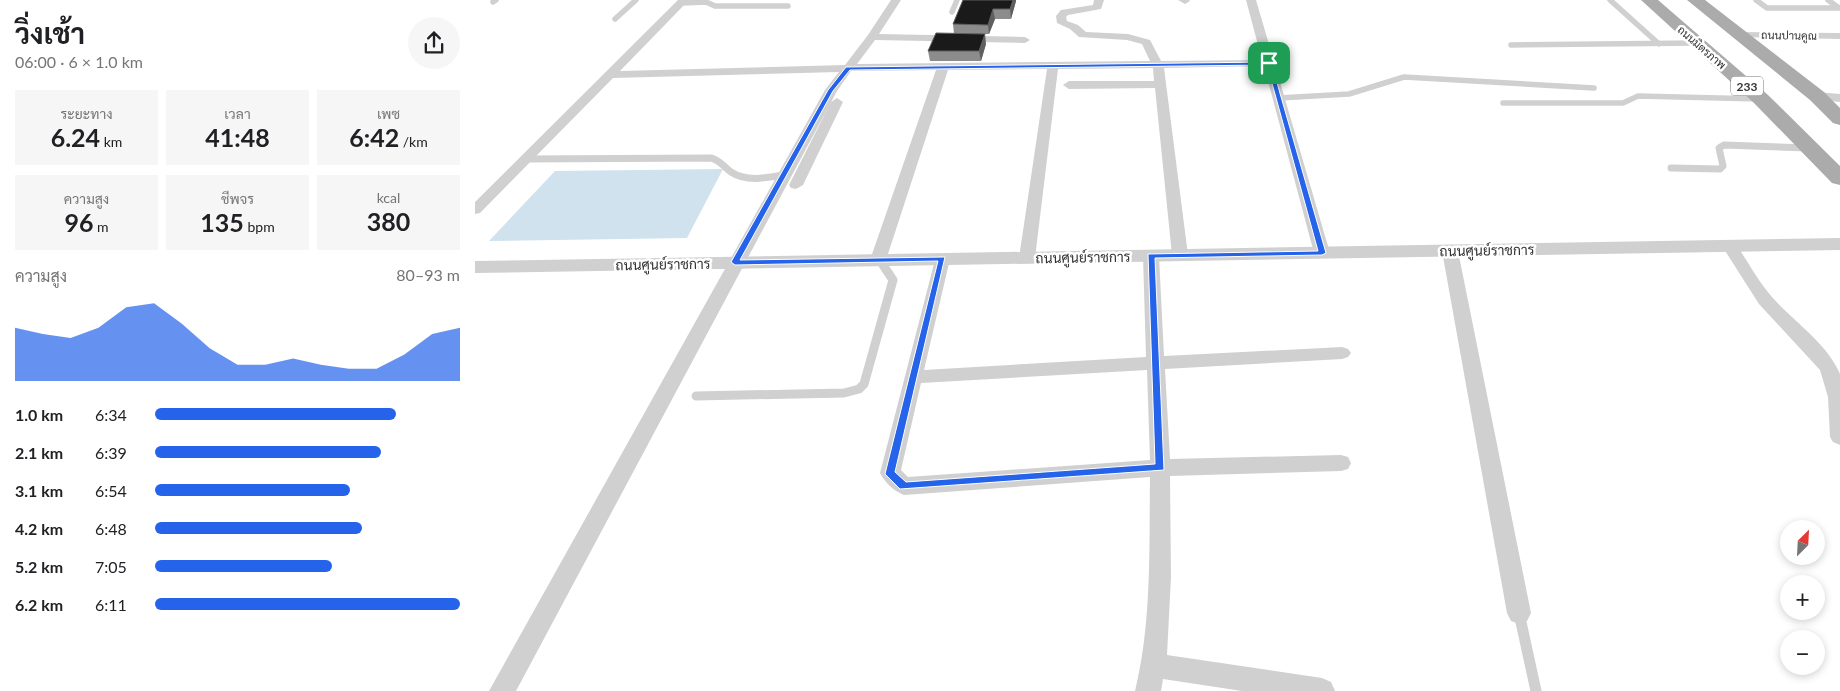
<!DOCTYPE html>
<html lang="th">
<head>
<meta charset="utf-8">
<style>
	body { margin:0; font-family:Lato,Sarabun,sans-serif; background:#f6f6f6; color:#202124; height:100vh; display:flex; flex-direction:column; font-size:19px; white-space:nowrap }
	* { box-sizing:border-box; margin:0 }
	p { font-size:16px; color:#757577 }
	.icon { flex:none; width:28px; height:28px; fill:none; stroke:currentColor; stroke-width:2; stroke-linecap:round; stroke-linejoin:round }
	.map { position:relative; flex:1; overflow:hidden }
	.details { display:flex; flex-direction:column; background:#fff; width:475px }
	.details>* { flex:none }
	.needle { width:32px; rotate:24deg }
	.buttons { position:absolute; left:1305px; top:520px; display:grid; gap:10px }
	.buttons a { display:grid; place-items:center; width:45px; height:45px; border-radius:50%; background:#fff; box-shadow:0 2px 8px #0003; font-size:25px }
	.pin { position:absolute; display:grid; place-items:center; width:42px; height:42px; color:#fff; margin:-21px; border-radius:10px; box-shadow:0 2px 8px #0006 }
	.round { display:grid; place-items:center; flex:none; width:52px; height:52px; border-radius:26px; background:#f6f6f6 }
	.head { display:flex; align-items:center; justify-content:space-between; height:85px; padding:0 15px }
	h1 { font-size:28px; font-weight:700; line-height:38px }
	.stats { display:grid; grid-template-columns:repeat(3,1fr); gap:8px; height:85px; padding:5px 15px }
	.stats div { display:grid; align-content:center; border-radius:0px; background:#f6f6f6; text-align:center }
	.stats b { font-size:25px; font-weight:700 }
	.stats small { font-size:14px; font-weight:400 }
	.stats p { font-size:14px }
	.chart { height:140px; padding:10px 15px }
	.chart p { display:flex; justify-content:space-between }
	.chart svg { width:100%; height:90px; margin-top:5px; fill:#2563eb; opacity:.7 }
	ul { padding:0 15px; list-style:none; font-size:16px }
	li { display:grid; grid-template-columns:80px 60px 1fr; align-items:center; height:38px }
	li i { height:12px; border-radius:6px; background:#2563eb }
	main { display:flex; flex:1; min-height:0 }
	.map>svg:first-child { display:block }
	.water { fill:#cfe2ee }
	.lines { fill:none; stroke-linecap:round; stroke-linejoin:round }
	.service-far3 { stroke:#d0d0d0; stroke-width:5.5 }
	.service-far2 { stroke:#d0d0d0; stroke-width:7 }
	.service-far1 { stroke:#d0d0d0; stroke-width:9 }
	.service { stroke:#d0d0d0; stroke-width:11 }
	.minor { fill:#d0d0d0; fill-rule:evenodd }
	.tertiary { fill:#d0d0d0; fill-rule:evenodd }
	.primary { fill:#ababab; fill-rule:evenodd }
	.wall { fill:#8c8c8c }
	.shaded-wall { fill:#5f5f5f }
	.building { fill:#1a1a1a; stroke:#5f5f5f }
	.route { fill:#2563eb; stroke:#fff; fill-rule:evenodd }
	.labels { text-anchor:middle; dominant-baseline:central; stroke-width:5; stroke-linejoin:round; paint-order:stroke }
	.far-street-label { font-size:11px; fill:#333; stroke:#fff }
	.shield { fill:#fff; stroke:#707070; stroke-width:1 }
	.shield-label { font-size:12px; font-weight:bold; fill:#333 }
	.street-label { font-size:14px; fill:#333; stroke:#fff }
</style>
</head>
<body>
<main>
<section class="details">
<div class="head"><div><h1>วิ่งเช้า</h1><p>06:00 · 6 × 1.0 km</p></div><a class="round"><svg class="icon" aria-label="share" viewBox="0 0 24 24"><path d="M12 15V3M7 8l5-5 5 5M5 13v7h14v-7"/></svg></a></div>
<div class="stats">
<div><p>ระยะทาง</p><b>6.24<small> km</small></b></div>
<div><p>เวลา</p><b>41:48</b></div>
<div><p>เพซ</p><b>6:42<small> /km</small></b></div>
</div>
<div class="stats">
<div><p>ความสูง</p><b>96<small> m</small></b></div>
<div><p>ชีพจร</p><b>135<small> bpm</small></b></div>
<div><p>kcal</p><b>380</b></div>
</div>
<div class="chart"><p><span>ความสูง</span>80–93 m</p>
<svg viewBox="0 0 160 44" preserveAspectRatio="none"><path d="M0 44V18L10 21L20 23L30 18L40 8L50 6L60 16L70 28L80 36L90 36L100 33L110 36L120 38L130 38L140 31L150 21L160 18V44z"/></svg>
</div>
<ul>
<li><b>1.0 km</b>6:34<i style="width:79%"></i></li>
<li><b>2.1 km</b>6:39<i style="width:74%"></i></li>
<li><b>3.1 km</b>6:54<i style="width:64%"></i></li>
<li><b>4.2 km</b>6:48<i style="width:68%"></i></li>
<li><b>5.2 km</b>7:05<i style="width:58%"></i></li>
<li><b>6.2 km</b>6:11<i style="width:100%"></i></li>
</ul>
</section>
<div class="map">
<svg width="1365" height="691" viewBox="0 0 1365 691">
	<rect width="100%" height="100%" fill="#fff"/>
	<path class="water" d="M248 169 212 238 14 241 80 171Z"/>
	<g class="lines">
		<path class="service-far3" d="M1135 0 1184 44
			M1281 0 1292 8H1364L1353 0
			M18 2 21 0
			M207 3 231 2 240 6H313
			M477 12 482 0
			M140 19 161 0
			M1036 45 1223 43
			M804 98 874 94 929 77 1119 88
			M1028 103H1148L1163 96 1285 99"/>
		<path class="service-far2" d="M50 159 236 158C245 160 249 167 256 172 271 182 291 178 308 175
			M1196 168 1245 169 1248 166 1244 148 1249 145 1333 148
			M403 260 409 267"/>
		<path class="service-far1" d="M221 396 369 393 384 389 389 384 418 280 408 265"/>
		<path class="service" d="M1044 613 1061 691"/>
		<path class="minor" d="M203 0H214L145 71 370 65 393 35 416 0H426L404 34 550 37 555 40 550 43 400 40 382 64 675 61 667 44 652 40 604 37 595 29 582 23 581 16 586 10 618 5 619 0H629L626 9 593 15 591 17 592 21 603 25 611 32 653 34 675 40 686 61 787 60 771 0H781L855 253 852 256H842L839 253 789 66 689 68 713 255 710 258H700L697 255 680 88 594 89 588 85 594 81H679L678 68 583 69 560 258 558 261H546L544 258 572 69 473 70 411 260 409 263H397L395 260 461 70 376 71 362 91 41 691H14L350 90 364 72 138 78 5 213 0 214V202Z
			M703 0H714L715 1 710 4Z
			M1264 32 1365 33V39L1260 37 1259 35Z
			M1342 92 1365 94V102L1338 99 1336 96Z
			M362 98 368 102 328 185 321 189 316 188 314 185 356 102Z
			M1255 241 1260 243C1272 260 1283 281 1297 297 1319 322 1352 343 1365 374V445L1358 442 1355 437 1353 397 1345 370 1284 304 1247 246 1250 243Z
			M975 246 980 248 983 251 1056 613 1052 621 1044 624 1036 621 1032 613 967 251 970 248Z
			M676 251 681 253 684 256 689 356 867 347 873 349 876 353 873 357 867 359 690 369 695 459 866 455 873 457 876 463 873 469 866 471 695 476 696 577 692 655 847 678 856 682 860 691H767L688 679 686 691H660C677 622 674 548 675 477L429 495C419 491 410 483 405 473L461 256H473L475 259 449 370 671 357 668 256 671 253ZM672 370 675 460 433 477 426 470 446 383Z"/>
		<path class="tertiary" d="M1365 238V250L0 273V261Z"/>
		<path class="primary" d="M1166 0H1183L1293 95 1365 166V185L1357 183 1279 103Z
			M1212 0H1230L1349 92 1365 108V125L1358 123 1335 100Z"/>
	</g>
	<path class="wall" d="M488 0H541V1L536 19H520L514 34H479L478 24Z
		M511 44 506 61H455L453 51Z"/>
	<path class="shaded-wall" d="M538 0H541V1L536 19 535 9Z
		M518 9 520 19 514 34 513 25Z
		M510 34 511 44 506 61 504 51Z"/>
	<path class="building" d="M488 0H538L535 9H518L513 25 478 24Z
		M461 33 510 34 504 51H453Z"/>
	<path class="route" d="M796 62 851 253 847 255 680 258 689 470 425 489 410 474 463 261 260 265 256 262 353 90 371 67ZM792 65 843 251 673 254 680 464 431 482 420 472 470 257 265 260 358 91 375 70Z"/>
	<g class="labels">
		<g class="far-street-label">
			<text transform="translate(1314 35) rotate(1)">ถนนปานคูณ</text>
			<text transform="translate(1227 47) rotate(41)">ถนนมิตรภาพ</text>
		</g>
		<rect class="shield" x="1256" y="76.5" width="32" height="19" rx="4"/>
		<g class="shield-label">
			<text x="1272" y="86">233</text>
		</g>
		<g class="street-label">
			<text transform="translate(1012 250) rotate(-1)">ถนนศูนย์ราชการ</text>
			<text transform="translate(608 257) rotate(-1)">ถนนศูนย์ราชการ</text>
			<text transform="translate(188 264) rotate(-1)">ถนนศูนย์ราชการ</text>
		</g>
	</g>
</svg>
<div class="buttons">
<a><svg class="needle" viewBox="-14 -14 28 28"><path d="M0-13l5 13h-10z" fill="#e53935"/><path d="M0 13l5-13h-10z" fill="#757577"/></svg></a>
<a>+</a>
<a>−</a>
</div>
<div class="pin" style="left:794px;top:63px;background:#1e9e55"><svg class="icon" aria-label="arrive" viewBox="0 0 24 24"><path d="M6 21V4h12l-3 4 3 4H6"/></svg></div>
</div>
</main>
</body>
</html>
